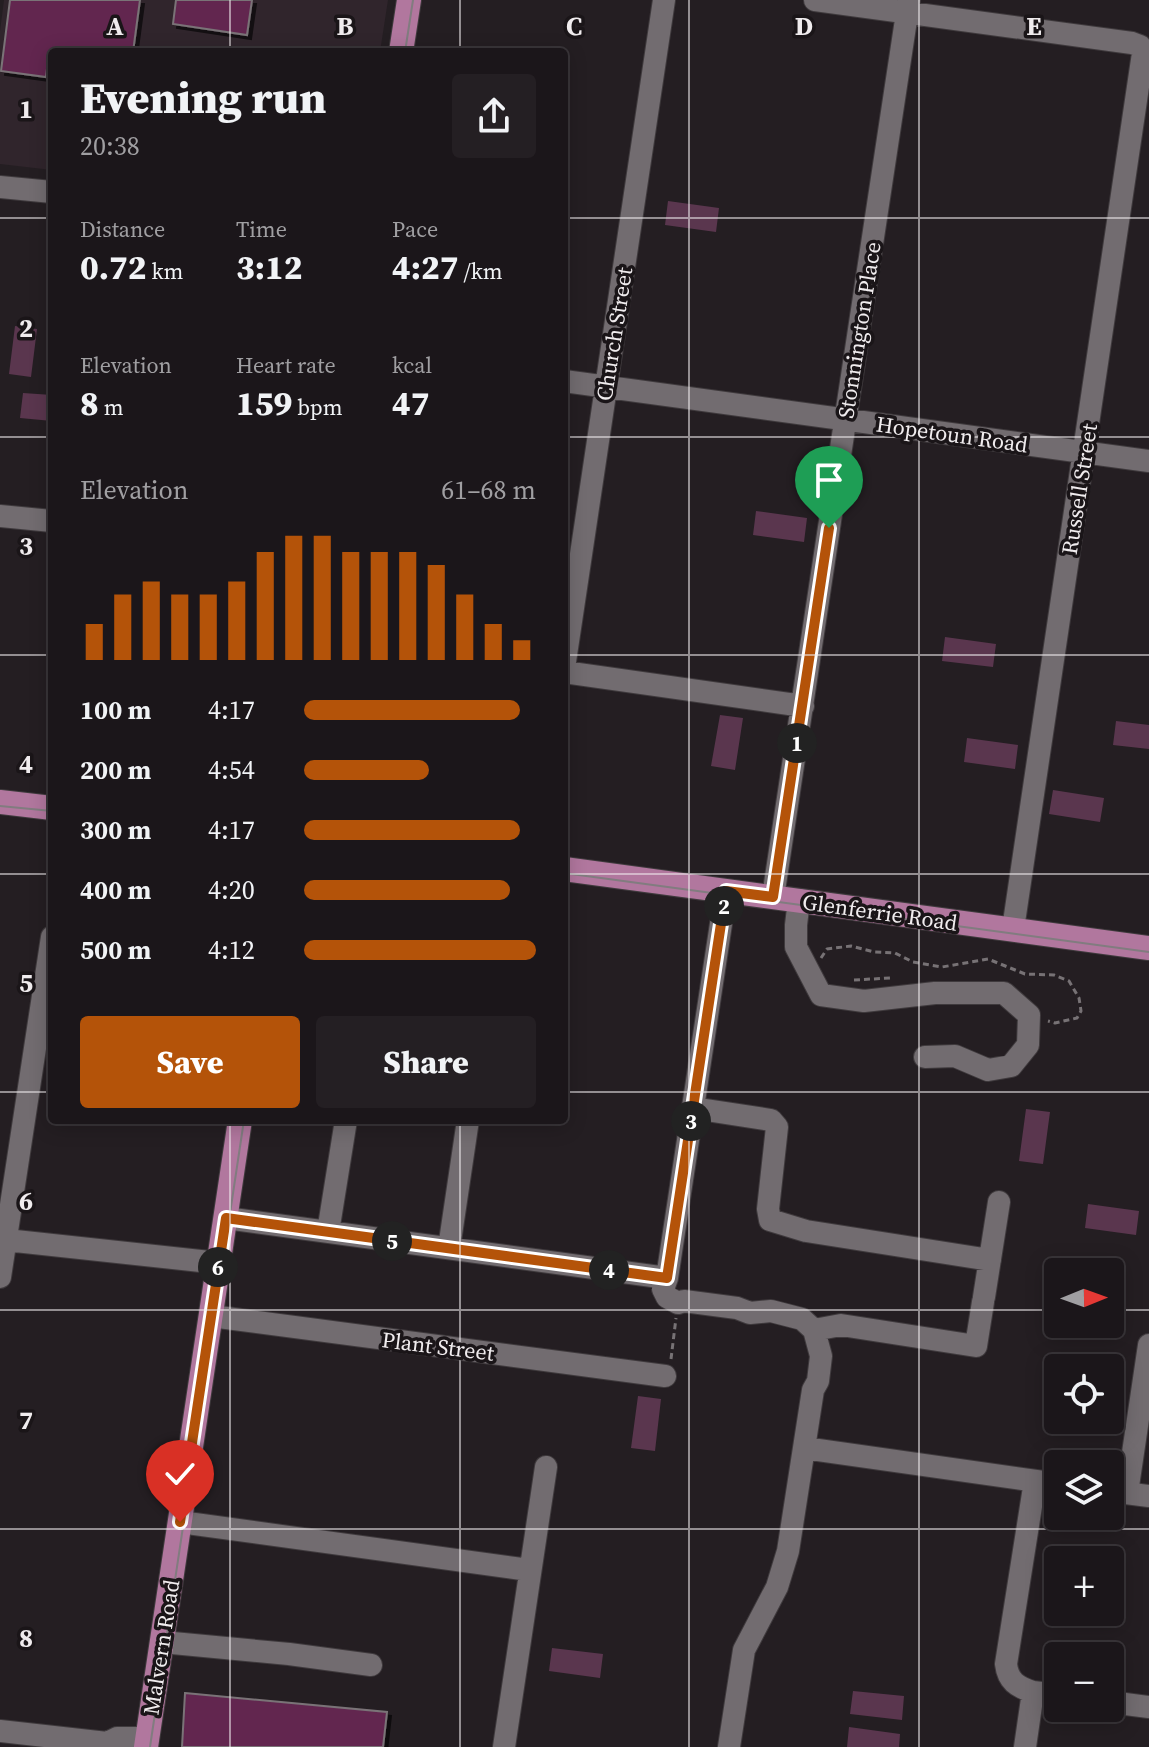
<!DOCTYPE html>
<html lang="en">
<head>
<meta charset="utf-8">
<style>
	body { margin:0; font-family:"Source Serif 4",serif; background:#241f23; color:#f1f3f6; height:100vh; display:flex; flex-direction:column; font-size:30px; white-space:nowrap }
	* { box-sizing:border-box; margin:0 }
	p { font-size:26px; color:#a09fa2 }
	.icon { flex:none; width:44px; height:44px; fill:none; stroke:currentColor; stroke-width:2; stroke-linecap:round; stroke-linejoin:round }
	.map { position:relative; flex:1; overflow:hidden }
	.sheet { position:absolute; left:48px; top:48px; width:520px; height:1076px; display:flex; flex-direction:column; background:#1b161a; border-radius:8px; box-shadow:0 4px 20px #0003,0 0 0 2px #393539 }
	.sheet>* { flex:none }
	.needle { width:52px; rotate:89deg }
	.controls { position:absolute; left:1044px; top:1258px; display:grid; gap:16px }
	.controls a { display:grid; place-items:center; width:80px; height:80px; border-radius:8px; background:#1b161a; box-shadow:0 4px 20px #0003,0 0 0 2px #393539; font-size:40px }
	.pin { position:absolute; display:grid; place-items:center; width:68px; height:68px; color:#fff; margin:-82px -34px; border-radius:50% 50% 50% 0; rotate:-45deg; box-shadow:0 0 8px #0007 }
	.pin .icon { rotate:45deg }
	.km { position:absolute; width:40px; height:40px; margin:-20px; border-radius:50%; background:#222; color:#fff; font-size:22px; line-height:40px; text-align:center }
	.round { display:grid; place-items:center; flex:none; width:84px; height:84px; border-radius:8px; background:#241f23 }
	.overview { display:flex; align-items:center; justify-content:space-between; height:136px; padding:0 32px }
	h1 { font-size:44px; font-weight:800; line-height:60px }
	.figures { display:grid; grid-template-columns:repeat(3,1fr); gap:12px; height:136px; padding:8px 32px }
	.figures div { display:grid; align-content:center }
	.figures b { font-size:34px; font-weight:800 }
	.figures small { font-size:22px; font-weight:400 }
	.figures p { font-size:22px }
	.chart { height:224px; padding:16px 32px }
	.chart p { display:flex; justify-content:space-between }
	.chart svg { width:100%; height:144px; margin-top:8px; stroke:#b45309; stroke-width:6 }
	.cta { display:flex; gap:16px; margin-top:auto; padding:16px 32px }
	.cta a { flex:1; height:92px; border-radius:8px; background:#b45309; color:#fff; font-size:32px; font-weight:800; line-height:92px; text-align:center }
	.cta a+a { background:#241f23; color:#f1f3f6 }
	ul { padding:0 32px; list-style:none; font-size:26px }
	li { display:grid; grid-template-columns:128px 96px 1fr; align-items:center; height:60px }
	li i { height:20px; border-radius:10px; background:#b45309 }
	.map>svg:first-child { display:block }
	.built { fill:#30252c }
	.green { fill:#5a364e }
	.building { fill:#622850; stroke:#7a7377; stroke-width:2; filter:url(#shadow) }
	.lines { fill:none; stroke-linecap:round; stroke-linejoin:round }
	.minor-casing { stroke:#3f3a3d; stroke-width:24 }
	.major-casing { stroke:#3f3a3d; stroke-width:26 }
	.path { stroke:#777275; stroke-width:3; stroke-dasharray:6 4; stroke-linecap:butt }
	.minor { stroke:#726c70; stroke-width:22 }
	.major { stroke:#b1779e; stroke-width:24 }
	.tram { stroke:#817c7f; stroke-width:2 }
	.route-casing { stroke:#fff; stroke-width:16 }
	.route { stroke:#b45309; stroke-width:10 }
	.grid { fill:none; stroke:#f0ecee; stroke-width:2; stroke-opacity:0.55 }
	.labels { text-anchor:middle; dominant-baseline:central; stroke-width:7; stroke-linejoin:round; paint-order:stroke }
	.street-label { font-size:22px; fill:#f0ecee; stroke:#1a1518 }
	.grid-label { font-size:26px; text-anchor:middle; font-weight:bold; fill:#f0ecee; stroke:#1a1518; stroke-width:7; stroke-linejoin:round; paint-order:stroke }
</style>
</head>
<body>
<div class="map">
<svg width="1149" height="1747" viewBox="0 0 1149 1747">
	<defs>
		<filter id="shadow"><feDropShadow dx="4" dy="4" stdDeviation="0" flood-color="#0009"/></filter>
	</defs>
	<rect width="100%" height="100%" fill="#241e22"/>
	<path class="built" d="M4 0H388L380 52H52V170L0 164V31Z"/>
	<path class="green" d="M668 201 719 208 716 232 665 225Z
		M15 326 37 329 31 377 9 374Z
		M23 393 52 395V421L20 418Z
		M756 511 807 518 804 542 753 535Z
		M945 637 996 644 993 667 942 661Z
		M720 715 743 718 735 770 711 766Z
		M1116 721 1149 725V749L1113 745Z
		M967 738 1018 745 1015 769 964 762Z
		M1053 790 1104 798 1100 822 1049 814Z
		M1026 1109 1050 1112 1043 1164 1019 1161Z
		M1088 1204 1139 1211 1136 1235 1085 1228Z
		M638 1396 661 1399 655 1451 631 1448Z
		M552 1648 603 1654 600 1678 549 1671Z
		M853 1691 904 1696 902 1720 850 1714Z
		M849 1727 900 1734 899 1747H847Z"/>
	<path class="building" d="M10 0H140L133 52H49L46 77 1 71Z
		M176 0H252L247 35 173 24Z
		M185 1693 387 1712 383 1747H182Z"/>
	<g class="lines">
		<defs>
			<path id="minor" d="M815 0 1132 43 1140 46 1143 53 1013 929
				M0 187 52 192
				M564 381 1149 461
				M0 516 52 521
				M564 668 664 0
				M564 672 803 706
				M726 891 667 1278 663 1289 667 1297 678 1303 684 1301 737 1308 750 1313 771 1311 802 1319 814 1330 821 1356 818 1381 813 1390 788 1551 777 1587 744 1650 729 1747
				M773 897 909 0
				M799 900 796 925V947L821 995 864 1001 935 993H1004L1029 1015 1028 1045 1011 1066 988 1070 955 1056 925 1057
				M693 1108 771 1120 777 1127 768 1209 770 1220 806 1231 990 1260
				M226 1218 667 1278
				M328 1232 346 1120
				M6 1240 219 1263
				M449 1248 468 1120
				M0 1277 52 937
				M984 1297 999 1202
				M211 1316 665 1376
				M814 1330 841 1325 976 1346 983 1302
				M804 1448 1058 1484
				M1110 1491 1149 1496
				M1127 1493 1149 1345
				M180 1522 529 1570
				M162 1642 289 1654 371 1665
				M1033 1692 1058 1695
				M1110 1702 1149 1707
				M0 1731 107 1743 117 1738H147
				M504 1747 546 1467
				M1025 1747 1033 1692C1017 1687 1008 1681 1006 1664L1035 1481"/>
			<path id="major" d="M401 52 409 0
				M0 802 52 808
				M564 869 1149 948
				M146 1747 240 1120"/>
		</defs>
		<use href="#minor" class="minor-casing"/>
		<use href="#major" class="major-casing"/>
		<path class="path" d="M821 958 827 949 851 946 874 952 895 953 913 962 942 967 988 959 1025 974 1054 975 1069 981 1079 998 1081 1011 1077 1018 1055 1023 1048 1021
			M854 980 890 978
			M671 1359 676 1318"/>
		<use href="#minor" class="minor"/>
		<use href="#major" class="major"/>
		<path class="tram" d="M405 52 413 0
			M0 806 52 811
			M564 873 1149 952
			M150 1747 244 1120"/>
	</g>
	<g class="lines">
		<defs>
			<path id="route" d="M180 1522 226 1218 667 1278 726 891 773 897 829 528"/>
		</defs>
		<use href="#route" class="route-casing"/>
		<use href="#route" class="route"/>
	</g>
	<path class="grid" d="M230 0V52M460 0V52M689 0V1747M919 0V1747M0 218H52M564 218H1149M0 437H52M564 437H1149M0 655H52M564 655H1149M0 874H52M564 874H1149M0 1092H52M564 1092H1149M230 1120V1747M460 1120V1747M0 1310H1058M1110 1310H1149M0 1529H1149"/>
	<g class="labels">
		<g class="street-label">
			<text transform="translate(859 330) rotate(-81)">Stonnington Place</text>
			<text transform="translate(614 334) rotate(-81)">Church Street</text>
			<text transform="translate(952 434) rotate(8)">Hopetoun Road</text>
			<text transform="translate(1079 489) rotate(-81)">Russell Street</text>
			<text transform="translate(880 912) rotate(8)">Glenferrie Road</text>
			<text transform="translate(438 1346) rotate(7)">Plant Street</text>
			<text transform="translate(161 1647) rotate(-81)">Malvern Road</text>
		</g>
	</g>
	<g class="grid-label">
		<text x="115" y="35">A</text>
		<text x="345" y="35">B</text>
		<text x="574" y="35">C</text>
		<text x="804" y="35">D</text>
		<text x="1034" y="35">E</text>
		<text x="26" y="118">1</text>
		<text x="26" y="337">2</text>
		<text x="26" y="555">3</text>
		<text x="26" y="773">4</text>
		<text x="26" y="992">5</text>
		<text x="26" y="1210">6</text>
		<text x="26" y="1429">7</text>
		<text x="26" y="1647">8</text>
	</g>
</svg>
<div class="controls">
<a><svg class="needle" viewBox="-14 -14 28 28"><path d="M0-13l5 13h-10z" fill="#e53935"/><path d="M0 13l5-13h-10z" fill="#a09fa2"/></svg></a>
<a><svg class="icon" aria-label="locate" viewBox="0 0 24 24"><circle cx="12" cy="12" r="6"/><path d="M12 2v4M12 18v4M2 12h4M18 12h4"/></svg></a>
<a><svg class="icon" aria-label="layers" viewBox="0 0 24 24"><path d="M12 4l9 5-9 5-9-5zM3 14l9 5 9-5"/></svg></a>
<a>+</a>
<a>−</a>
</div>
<div class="pin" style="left:829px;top:528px;background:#1e9e55"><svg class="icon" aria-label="arrive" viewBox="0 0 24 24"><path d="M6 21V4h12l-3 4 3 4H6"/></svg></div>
<div class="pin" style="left:180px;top:1522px;background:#d93025"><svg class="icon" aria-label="check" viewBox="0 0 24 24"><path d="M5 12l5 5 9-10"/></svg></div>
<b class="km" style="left:797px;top:743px">1</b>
<b class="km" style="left:724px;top:906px">2</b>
<b class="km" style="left:691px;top:1121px">3</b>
<b class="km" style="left:609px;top:1270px">4</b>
<b class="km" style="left:392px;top:1241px">5</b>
<b class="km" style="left:218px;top:1267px">6</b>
<section class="sheet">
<div class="overview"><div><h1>Evening run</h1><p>20:38</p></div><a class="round"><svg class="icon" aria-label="share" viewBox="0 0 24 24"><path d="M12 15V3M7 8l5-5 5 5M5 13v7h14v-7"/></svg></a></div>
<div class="figures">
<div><p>Distance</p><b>0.72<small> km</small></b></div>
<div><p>Time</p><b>3:12</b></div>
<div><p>Pace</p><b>4:27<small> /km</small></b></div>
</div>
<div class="figures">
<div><p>Elevation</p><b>8<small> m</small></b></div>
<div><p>Heart rate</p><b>159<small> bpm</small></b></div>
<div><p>kcal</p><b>47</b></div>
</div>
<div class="chart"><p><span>Elevation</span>61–68 m</p>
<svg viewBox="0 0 160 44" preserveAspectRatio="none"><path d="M5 44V33M15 44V24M25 44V20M35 44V24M45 44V24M55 44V20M65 44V11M75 44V6M85 44V6M95 44V11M105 44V11M115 44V11M125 44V15M135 44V24M145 44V33M155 44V38"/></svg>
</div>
<ul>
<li><b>100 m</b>4:17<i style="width:93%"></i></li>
<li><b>200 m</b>4:54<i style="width:54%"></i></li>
<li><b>300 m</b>4:17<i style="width:93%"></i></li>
<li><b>400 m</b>4:20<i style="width:89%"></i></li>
<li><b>500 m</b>4:12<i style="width:100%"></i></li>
</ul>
<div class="cta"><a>Save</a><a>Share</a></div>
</section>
</div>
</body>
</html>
